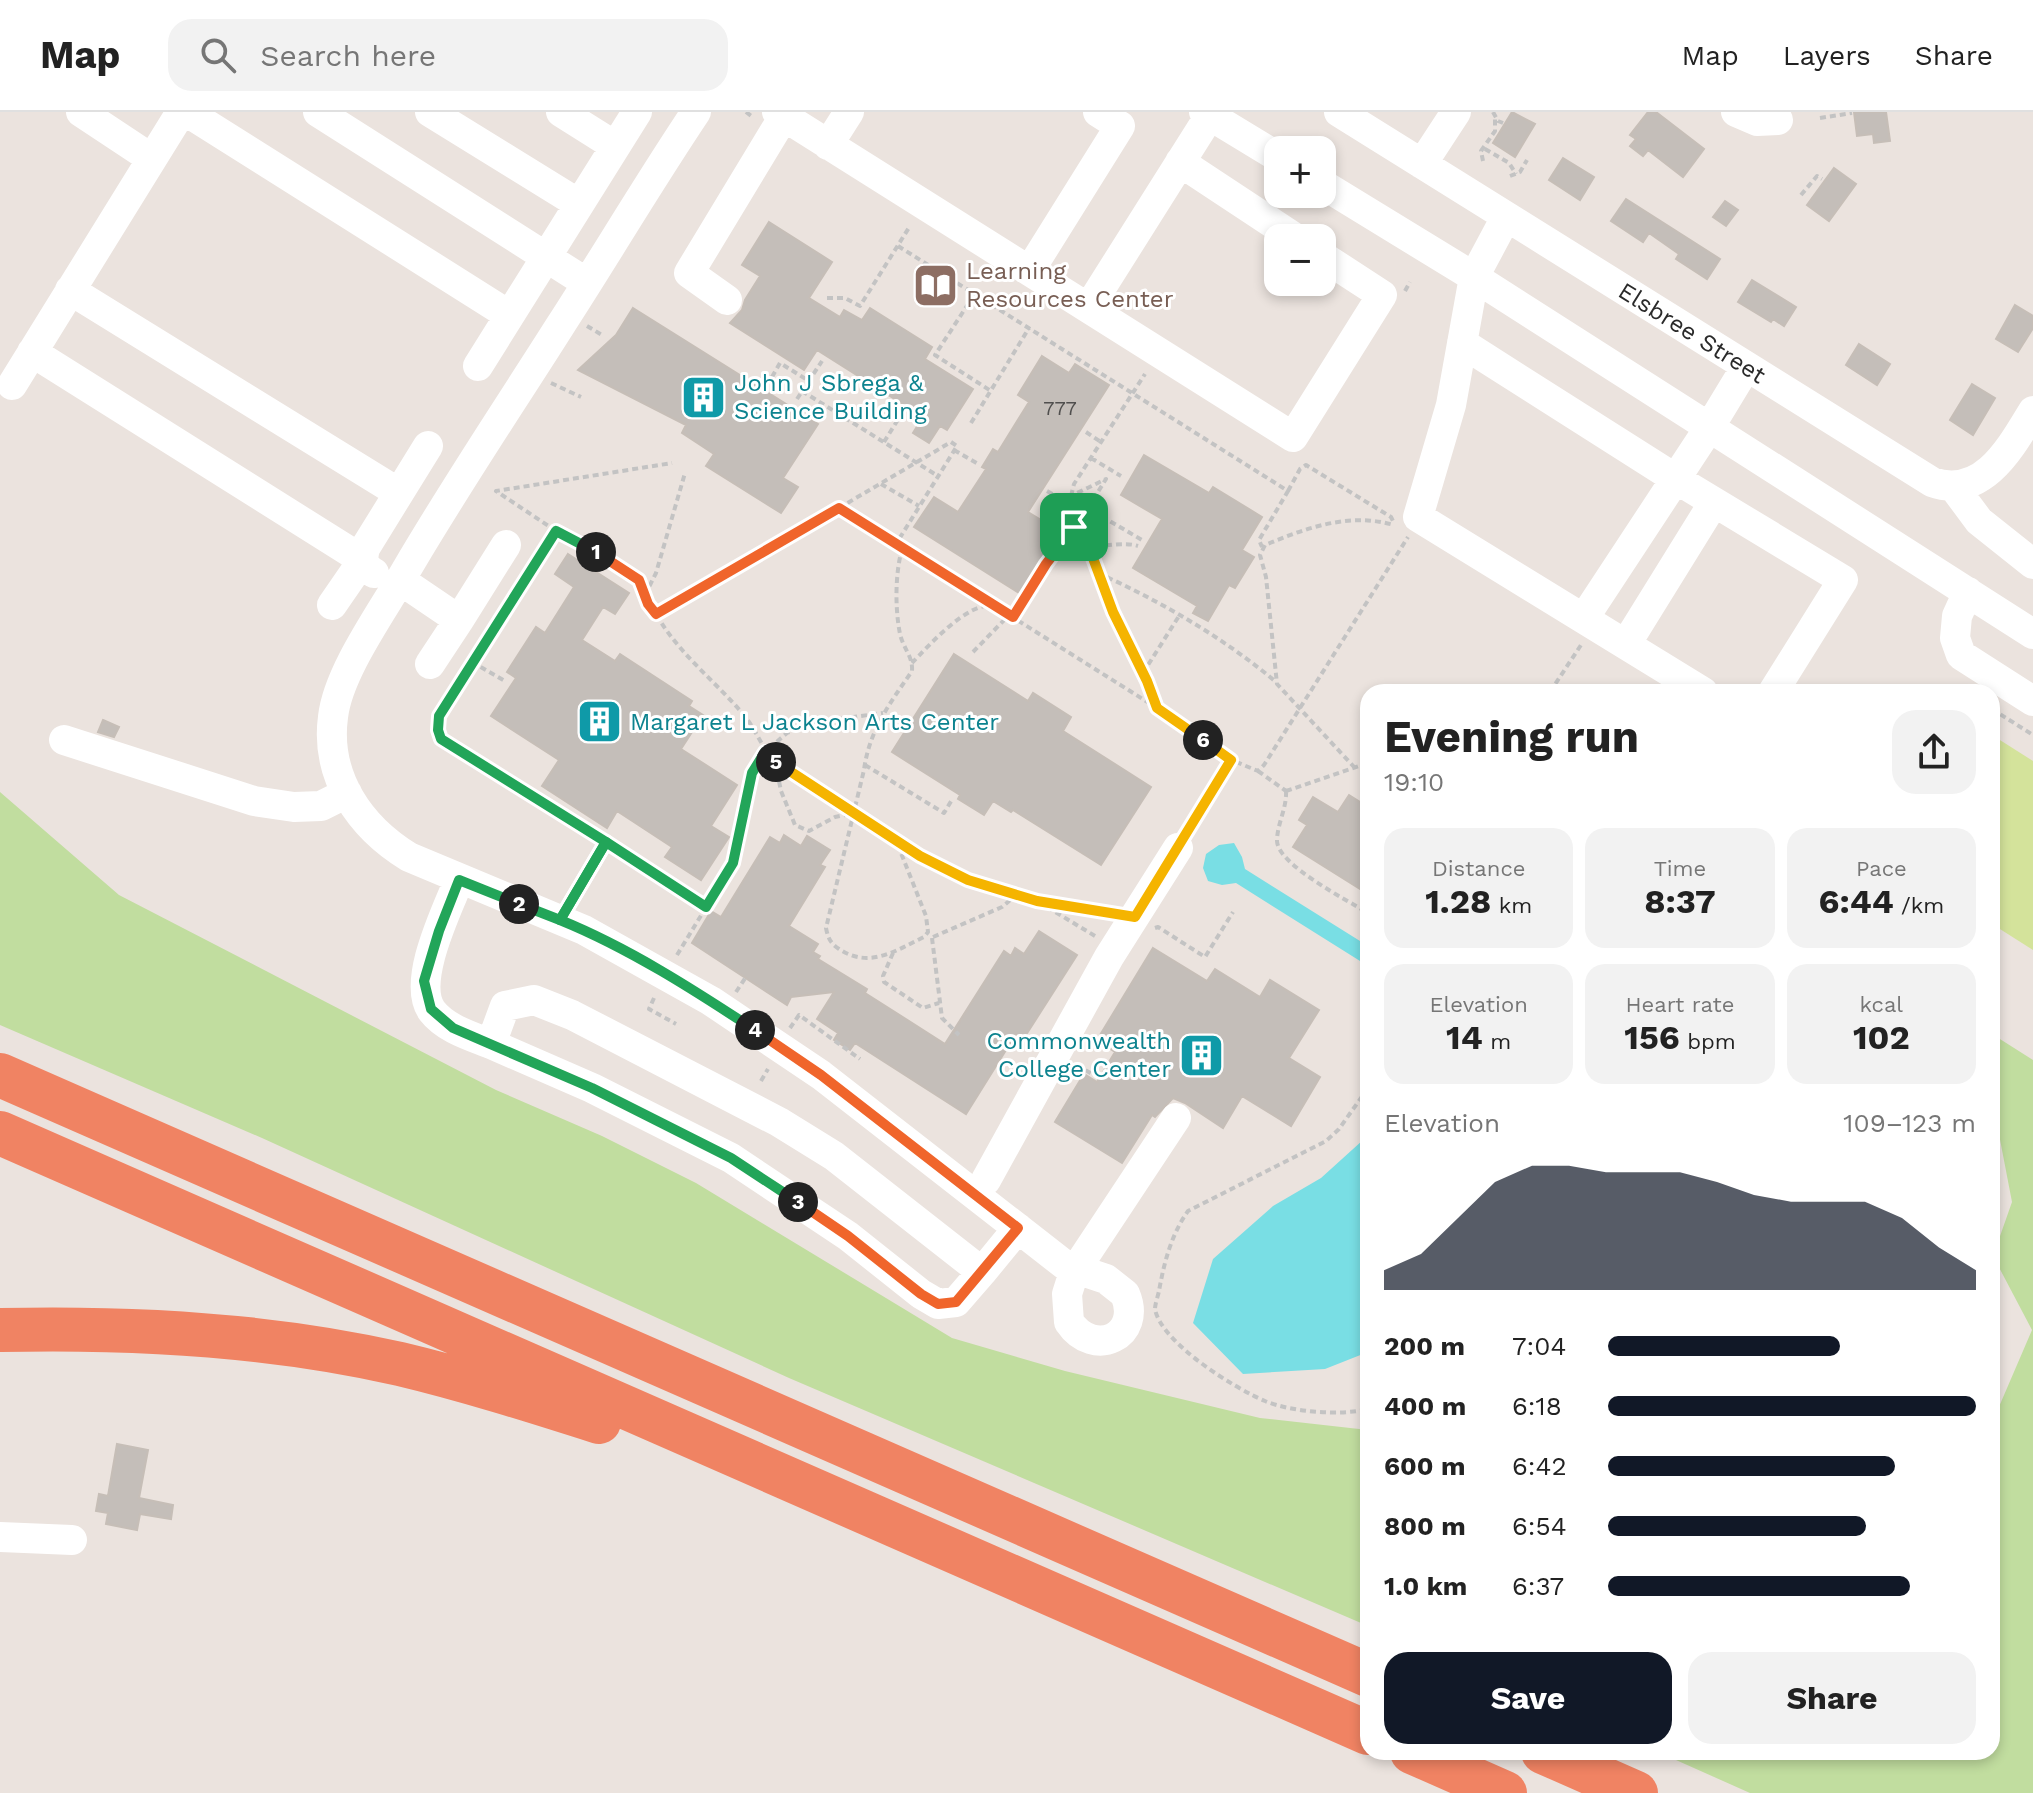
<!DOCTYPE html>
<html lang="en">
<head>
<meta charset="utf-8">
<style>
	body { margin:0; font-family:"Work Sans",sans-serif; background:#f2f2f2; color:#222; height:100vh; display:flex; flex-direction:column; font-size:30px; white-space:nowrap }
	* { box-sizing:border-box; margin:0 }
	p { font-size:26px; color:#767676 }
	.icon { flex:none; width:44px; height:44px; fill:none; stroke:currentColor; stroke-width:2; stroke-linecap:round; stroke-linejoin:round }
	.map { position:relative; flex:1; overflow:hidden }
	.sheet { position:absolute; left:1360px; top:572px; width:640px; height:1076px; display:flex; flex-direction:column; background:#fff; border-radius:24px; box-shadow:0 4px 12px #0003 }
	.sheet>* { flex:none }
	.controls { position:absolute; left:1264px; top:24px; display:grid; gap:16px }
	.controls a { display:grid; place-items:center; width:72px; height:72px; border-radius:16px; background:#fff; box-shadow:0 4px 12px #0003; font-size:40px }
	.pin { position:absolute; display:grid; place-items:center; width:68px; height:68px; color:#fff; margin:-34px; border-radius:16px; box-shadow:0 4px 12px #0006 }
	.km { position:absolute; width:40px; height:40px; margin:-20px; border-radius:50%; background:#222; color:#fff; font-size:22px; line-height:40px; text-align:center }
	.round { display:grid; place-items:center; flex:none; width:84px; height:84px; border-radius:24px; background:#f2f2f2 }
	.summary { display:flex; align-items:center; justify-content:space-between; height:136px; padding:0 24px }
	h1 { font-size:44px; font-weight:700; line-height:60px }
	.figures { display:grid; grid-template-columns:repeat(3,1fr); gap:12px; height:136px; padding:8px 24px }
	.figures div { display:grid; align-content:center; border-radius:20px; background:#f2f2f2; text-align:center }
	.figures b { font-size:34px; font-weight:700 }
	.figures small { font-size:22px; font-weight:400 }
	.figures p { font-size:22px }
	.chart { height:224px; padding:16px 24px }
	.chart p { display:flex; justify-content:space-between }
	.chart svg { width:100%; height:144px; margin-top:8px; fill:#111827; opacity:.7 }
	.cta { display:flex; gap:16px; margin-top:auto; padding:16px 24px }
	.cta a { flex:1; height:92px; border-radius:24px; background:#111827; color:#fff; font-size:32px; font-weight:700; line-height:92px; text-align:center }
	.cta a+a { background:#f2f2f2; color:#222 }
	ul { padding:0 24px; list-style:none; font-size:26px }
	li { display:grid; grid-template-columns:128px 96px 1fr; align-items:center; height:60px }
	li i { height:20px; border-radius:10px; background:#111827 }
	header { display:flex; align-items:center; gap:48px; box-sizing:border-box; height:112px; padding:0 40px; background:#fff; border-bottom:2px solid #e0e0e0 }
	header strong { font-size:38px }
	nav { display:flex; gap:44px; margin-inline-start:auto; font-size:28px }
	.search { width:560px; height:72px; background:#f2f2f2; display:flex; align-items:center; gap:20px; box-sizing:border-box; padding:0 28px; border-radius:24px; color:#767676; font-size:30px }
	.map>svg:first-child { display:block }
	.green { fill:#c1dd9f }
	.pitch { fill:#d4e39b }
	.water { fill:#79dee4 }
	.building { fill:#c4beb9; stroke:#c6beb7; stroke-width:2 }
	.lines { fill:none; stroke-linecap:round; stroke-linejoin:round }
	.path { stroke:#c3c3c3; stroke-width:4; stroke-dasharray:6 4; stroke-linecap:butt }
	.minor { stroke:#fff; stroke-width:30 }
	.highway { stroke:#f08363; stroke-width:44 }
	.split-1-casing { stroke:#fff; stroke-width:16 }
	.split-2-casing { stroke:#fff; stroke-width:16 }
	.split-3-casing { stroke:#fff; stroke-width:16 }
	.split-4-casing { stroke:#fff; stroke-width:16 }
	.split-5-casing { stroke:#fff; stroke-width:16 }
	.split-6-casing { stroke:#fff; stroke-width:16 }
	.split-7-casing { stroke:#fff; stroke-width:16 }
	.split-1 { stroke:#f0652b; stroke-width:10 }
	.split-2 { stroke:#22a559; stroke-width:10 }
	.split-3 { stroke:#22a559; stroke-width:10 }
	.split-4 { stroke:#f0652b; stroke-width:10 }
	.split-5 { stroke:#22a559; stroke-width:10 }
	.split-6 { stroke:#f5b400; stroke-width:10 }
	.split-7 { stroke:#f5b400; stroke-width:10 }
	.labels { text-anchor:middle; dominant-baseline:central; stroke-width:6; stroke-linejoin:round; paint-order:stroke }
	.number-label { font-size:20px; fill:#504f4e }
	.education-label { font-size:24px; fill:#785e54; stroke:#fff; text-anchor:start }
	.street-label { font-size:24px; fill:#2a2a2a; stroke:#fff }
	.culture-label { font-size:24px; fill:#0d838f; stroke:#fff; text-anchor:start }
</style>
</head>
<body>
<header>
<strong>Map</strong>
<div class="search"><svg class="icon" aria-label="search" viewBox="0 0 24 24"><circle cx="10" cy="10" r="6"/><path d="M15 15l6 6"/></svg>Search here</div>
<nav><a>Map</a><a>Layers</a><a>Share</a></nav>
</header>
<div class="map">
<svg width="2033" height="1681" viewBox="0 0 2033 1681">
	<rect width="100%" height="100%" fill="#ebe3de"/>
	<path class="green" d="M0 680 119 783 496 978 602 1024 696 1071 952 1226 1065 1259 1260 1306 1368 1318V1514L789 1266 262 1026 0 913Z
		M1992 922 2033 948V1681H1750L1658 1640H1992V1311L2032 1218 1993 1144 2012 1090 1992 986Z"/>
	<path class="pitch" d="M1992 623 2033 649V838L1992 812Z"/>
	<path class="water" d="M1234 731 1242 745 1245 757 1368 834V854L1236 771 1222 773 1208 769 1203 756 1206 742 1219 733Z
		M1368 1020V1240L1325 1257 1243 1262 1193 1211 1213 1147 1273 1094 1321 1066 1363 1028Z"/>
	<path class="building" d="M1512 0 1535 12 1515 45 1493 31Z
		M1648 0H1656L1704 37 1683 65 1648 38 1643 44 1630 34 1636 27 1630 23Z
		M1854 0H1886L1890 29 1874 31 1873 22 1857 24Z
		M1563 46 1594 65 1580 88 1549 68Z
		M1834 56 1856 72 1829 109 1807 93Z
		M1626 87 1720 147 1707 167 1676 147 1679 142 1649 121 1643 130 1611 109Z
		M1725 89 1738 98 1726 114 1713 105Z
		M769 110 832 150 809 186 840 205 844 198 862 208 870 196 932 235 925 247 973 277 947 318 940 314 929 331 913 321 923 305 817 238 804 258 730 211 742 198 745 188 760 164 742 153Z
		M1752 168 1796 195 1784 214 1773 207 1771 210 1738 190Z
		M2015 193 2033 204V216L2018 240 1996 227Z
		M633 196 818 312 783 366 798 375 781 401 706 354 714 342 682 321 686 313 578 258 616 223Z
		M1859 232 1890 252 1877 273 1846 253Z
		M1042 244 1069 261 1075 252 1109 273 1028 400 1059 419 1019 481 914 415 934 385 958 400 986 357 982 355 993 337 998 340 1029 290 1018 283Z
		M1972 272 1995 286 1973 323 1950 308Z
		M1144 343 1209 381 1213 375 1262 405 1242 438 1254 445 1235 476 1229 473 1208 509 1193 501 1197 494 1133 456 1162 407 1121 383Z
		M568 442 629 481 615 502 603 495 582 528 615 549 620 542 692 589 689 594 703 603 681 637 737 673 711 714 729 725 701 768 665 745 672 735 617 699 607 716 542 674 559 648 491 604 516 566 507 560 536 515 545 521 574 475 555 462Z
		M954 542 1028 589 1033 581 1071 605 1063 619 1151 675 1101 753 1013 698 1011 700 993 689 984 703 958 687 960 683 892 640Z
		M103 608 119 615 114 625 98 620Z
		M1349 683 1368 695V782L1293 735 1307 713 1299 708 1313 685 1338 700Z
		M784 723 801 734 807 724 830 738 820 753 825 755 789 814 818 832 813 840 820 844 818 847 867 877 865 881 945 932 1004 839 1011 844 1015 836 1024 842 1039 819 1077 843 1024 926 1016 922 966 1002 855 931 850 938 834 928 838 921 817 907 834 880 791 885 787 893 692 831 711 799 721 805 770 725 780 731Z
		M1153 836 1207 869 1215 857 1260 885 1270 868 1319 898 1289 946 1320 965 1291 1014 1242 984 1223 1016 1185 991 1173 986 1155 1005 1152 1003 1122 1051 1055 1010 1084 962 1097 970 1115 940 1097 928Z
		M117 1332 148 1338 139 1386 173 1393 171 1407 140 1402 137 1418 106 1412 108 1401 96 1399 99 1382 108 1384Z"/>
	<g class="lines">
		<path class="path" d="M746 0 754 6
			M1493 0 1498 9 1503 11
			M1820 6 1852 1
			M1485 37 1509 51 1516 62
			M1483 49 1481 39 1495 19V6
			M1510 64 1520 60 1527 48
			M1801 83 1817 64 1822 67
			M898 134 1288 379 1259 428 1262 435
			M1405 179 1410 170
			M974 183 935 243 991 279
			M827 186H845L860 194 910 114
			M587 214 602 223
			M772 265 780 251 809 269
			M551 271 581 285
			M802 279 938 364
			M797 287 822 249
			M971 311 1029 216
			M1086 320 1101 330
			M884 330 904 298
			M954 338 980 353
			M1091 346 1121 364
			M881 372 919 394
			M1047 379 1063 388H1070
			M1288 379 1300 357 1306 353 1391 405 1394 411
			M839 396 951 330 957 334 896 432
			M1088 396 1106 367 1071 384 1091 398 1142 428
			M1074 415 1090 438 1113 500 1156 594
			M556 419 496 379 672 351
			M1086 433C1104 436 1122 429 1138 434
			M1098 461C1160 489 1224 526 1276 570
			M645 483 656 461 685 361
			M1014 505 1046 452 1074 415 1070 388 1074 372 1145 262
			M973 540 1009 503
			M472 550 505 569
			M912 551C929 533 968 490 992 494
			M1143 561 1179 504
			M1550 580 1581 533
			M1955 580 1958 575 1965 580
			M1992 597 2033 623
			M775 650 781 679 795 713 809 719 835 705 850 702
			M865 653 944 701 953 686
			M1355 656 1277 572 1266 465 1260 443 1265 433C1306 416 1349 400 1394 413
			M1258 659 1286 679
			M1286 679C1287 696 1277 712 1277 729 1278 753 1347 788 1368 801
			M1286 679 1368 651
			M1191 715 1231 648
			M606 730 441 627 438 618 439 604 556 419C575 429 628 453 639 468 647 478 648 492 656 502
			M901 732V741L926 804 928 820 924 825C895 839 869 857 839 837 830 831 828 826 826 816L864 658C869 619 890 591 912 559 913 544 903 536 900 522 895 497 895 462 902 437
			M572 788 606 730 706 795
			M1043 790 1109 801
			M1155 816 1158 815 1205 845 1233 800
			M1095 824 1037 789 995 777 949 760 852 701 775 650C762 636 756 618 744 603 715 569 678 541 656 502L839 396 1157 596 1229 647 1258 659 1264 653 1408 425
			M933 825 1002 795 1016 783
			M932 826 942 906 959 923
			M893 841 883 864 884 870 923 896 939 891
			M677 843 733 751 752 661 765 640 787 621 816 610 883 601
			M736 880 746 865
			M654 886 649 897 676 912
			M790 916 799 903 860 947
			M1077 953 1092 962
			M761 969 768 957
			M1368 976 1339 1017 1326 1029 1188 1099C1171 1123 1164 1151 1159 1179 1158 1184 1155 1192 1155 1197 1161 1231 1236 1277 1265 1289 1291 1300 1341 1304 1368 1297"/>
		<path class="minor" d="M81 0 152 47
			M187 0 509 203
			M318 0 587 171
			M430 0 579 92
			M561 0 615 34
			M696 0C649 70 606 143 560 214 508 296 454 376 405 460 382 500 338 560 333 605 325 665 360 715 409 745L584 818 711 889 821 963 1074 1160 1176 1006
			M777 0 1293 325 1382 183 1322 144
			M1204 0 1278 45
			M1339 0 1932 370C1983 388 2011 335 2033 299
			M1736 0 1757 9 1778 8
			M828 33 849 0
			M1180 50 1295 126
			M1422 52 1456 0
			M1322 72 1474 165 2033 522
			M1506 105 1474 165 1451 293 1418 405 1703 580
			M1030 158 1120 14 1098 0
			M70 178 399 381
			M727 188 689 161 784 4
			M1089 195 1212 0
			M1462 231 1676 367 1843 468 1773 580
			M32 240 363 448 332 493
			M478 254 637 0
			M12 273 181 0
			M1953 374 1979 409 2033 452
			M374 461C363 454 362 448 365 436L428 334
			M400 468 459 508 506 433
			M1968 480 1957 504 1955 526 1961 543 2033 589
			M1584 506 1709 316 1746 255
			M1626 532 1714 390
			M430 552 459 508
			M64 628 254 689 294 695 321 694 347 681
			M459 768C447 798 411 870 432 899 446 917 471 924 491 932
			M986 1068 1109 845 1178 736
			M1082 1159 1106 1167 1125 1182C1143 1224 1094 1247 1069 1210L1067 1182 1074 1160Z
			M982 1160 956 1190 938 1192 921 1182 848 1124 731 1046 592 976 491 932 505 894 534 888 572 903 779 1010 834 1044 982 1160 1018 1116
			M0 1425 72 1428"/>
		<path class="highway" d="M0 963 1368 1563
			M0 1021 1368 1621
			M0 1218C131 1215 273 1223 400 1252 467 1268 533 1289 599 1310
			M1412 1640 1505 1681
			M1543 1640 1636 1681"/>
	</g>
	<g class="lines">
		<defs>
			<path id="split-1" d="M596 440 639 468 648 492 656 502 839 396 1013 505 1046 452 1074 415"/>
			<path id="split-2" d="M519 792 560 808 606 730 441 627 438 618 439 604 556 419 596 440"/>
			<path id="split-3" d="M519 792 459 768 439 819 424 869 431 897 453 916 592 976 731 1046 798 1090"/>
			<path id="split-4" d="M755 918 821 963 1018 1116 956 1190 938 1192 921 1182 848 1124 798 1090"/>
			<path id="split-5" d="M755 918C694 878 629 836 560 808L606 730 706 795 733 751 752 661 765 640 776 650"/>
			<path id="split-6" d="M776 650 920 744 968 768 1037 789 1135 805 1231 648 1203 628"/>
			<path id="split-7" d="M1074 415 1090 438 1113 500 1147 569 1157 596 1203 628"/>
		</defs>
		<use href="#split-1" class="split-1-casing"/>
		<use href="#split-2" class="split-2-casing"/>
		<use href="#split-3" class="split-3-casing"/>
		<use href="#split-4" class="split-4-casing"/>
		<use href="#split-5" class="split-5-casing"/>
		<use href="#split-6" class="split-6-casing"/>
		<use href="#split-7" class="split-7-casing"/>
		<use href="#split-1" class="split-1"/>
		<use href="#split-2" class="split-2"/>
		<use href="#split-3" class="split-3"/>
		<use href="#split-4" class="split-4"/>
		<use href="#split-5" class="split-5"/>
		<use href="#split-6" class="split-6"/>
		<use href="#split-7" class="split-7"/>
	</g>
	<defs>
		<symbol id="library-square" viewBox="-11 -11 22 22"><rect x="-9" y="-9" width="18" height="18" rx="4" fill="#8d6e63" stroke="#fff"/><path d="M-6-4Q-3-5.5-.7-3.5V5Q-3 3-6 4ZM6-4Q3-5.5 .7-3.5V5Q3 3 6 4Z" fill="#fff"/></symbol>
		<symbol id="building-square" viewBox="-11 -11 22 22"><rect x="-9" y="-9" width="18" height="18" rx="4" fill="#0f9aa8" stroke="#fff"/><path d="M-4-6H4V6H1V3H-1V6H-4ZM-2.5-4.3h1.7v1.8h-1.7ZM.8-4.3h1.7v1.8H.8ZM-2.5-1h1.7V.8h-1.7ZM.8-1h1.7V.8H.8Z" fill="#fff"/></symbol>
	</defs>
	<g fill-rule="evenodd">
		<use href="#library-square" x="910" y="148" width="51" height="51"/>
		<use href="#building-square" x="678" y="260" width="51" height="51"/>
		<use href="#building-square" x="574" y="584" width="51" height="51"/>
		<use href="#building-square" x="1176" y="918" width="51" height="51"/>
	</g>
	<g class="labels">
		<g class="number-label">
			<text x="1060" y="296">777</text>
		</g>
		<g class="education-label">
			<text x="966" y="159">Learning<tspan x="966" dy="28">Resources Center</tspan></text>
		</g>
		<g class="street-label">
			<text transform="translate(1692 221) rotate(32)">Elsbree Street</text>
		</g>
		<g class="culture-label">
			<text x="734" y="271">John J Sbrega &amp;<tspan x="734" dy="28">Science Building</tspan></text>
			<text x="630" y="610">Margaret L Jackson Arts Center</text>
			<text x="1171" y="929" text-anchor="end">Commonwealth<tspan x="1171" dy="28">College Center</tspan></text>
		</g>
	</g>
</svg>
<div class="controls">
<a>+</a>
<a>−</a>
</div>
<div class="pin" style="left:1074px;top:415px;background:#1e9e55"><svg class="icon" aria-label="arrive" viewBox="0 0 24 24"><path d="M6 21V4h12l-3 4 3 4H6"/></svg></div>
<b class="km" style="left:596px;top:440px">1</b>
<b class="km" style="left:519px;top:792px">2</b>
<b class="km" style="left:798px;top:1090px">3</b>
<b class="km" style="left:755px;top:918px">4</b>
<b class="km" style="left:776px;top:650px">5</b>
<b class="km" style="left:1203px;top:628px">6</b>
<section class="sheet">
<div class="summary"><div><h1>Evening run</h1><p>19:10</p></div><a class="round"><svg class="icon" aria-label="share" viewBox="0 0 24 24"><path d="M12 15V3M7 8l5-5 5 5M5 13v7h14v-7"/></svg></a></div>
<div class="figures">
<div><p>Distance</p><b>1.28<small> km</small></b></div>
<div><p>Time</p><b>8:37</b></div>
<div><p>Pace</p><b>6:44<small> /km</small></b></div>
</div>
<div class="figures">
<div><p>Elevation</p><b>14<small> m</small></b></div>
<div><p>Heart rate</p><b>156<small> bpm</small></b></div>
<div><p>kcal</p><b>102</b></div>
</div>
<div class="chart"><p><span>Elevation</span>109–123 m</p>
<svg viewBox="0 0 160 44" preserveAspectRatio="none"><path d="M0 44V38L10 33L20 22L30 11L40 6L50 6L60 8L70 8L80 8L90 11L100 15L110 17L120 17L130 17L140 22L150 31L160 38V44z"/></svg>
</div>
<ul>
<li><b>200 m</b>7:04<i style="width:63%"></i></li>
<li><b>400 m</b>6:18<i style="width:100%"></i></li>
<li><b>600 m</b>6:42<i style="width:78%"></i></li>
<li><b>800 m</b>6:54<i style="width:70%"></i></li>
<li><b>1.0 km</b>6:37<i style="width:82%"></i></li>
</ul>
<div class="cta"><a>Save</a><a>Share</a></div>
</section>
</div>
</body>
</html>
